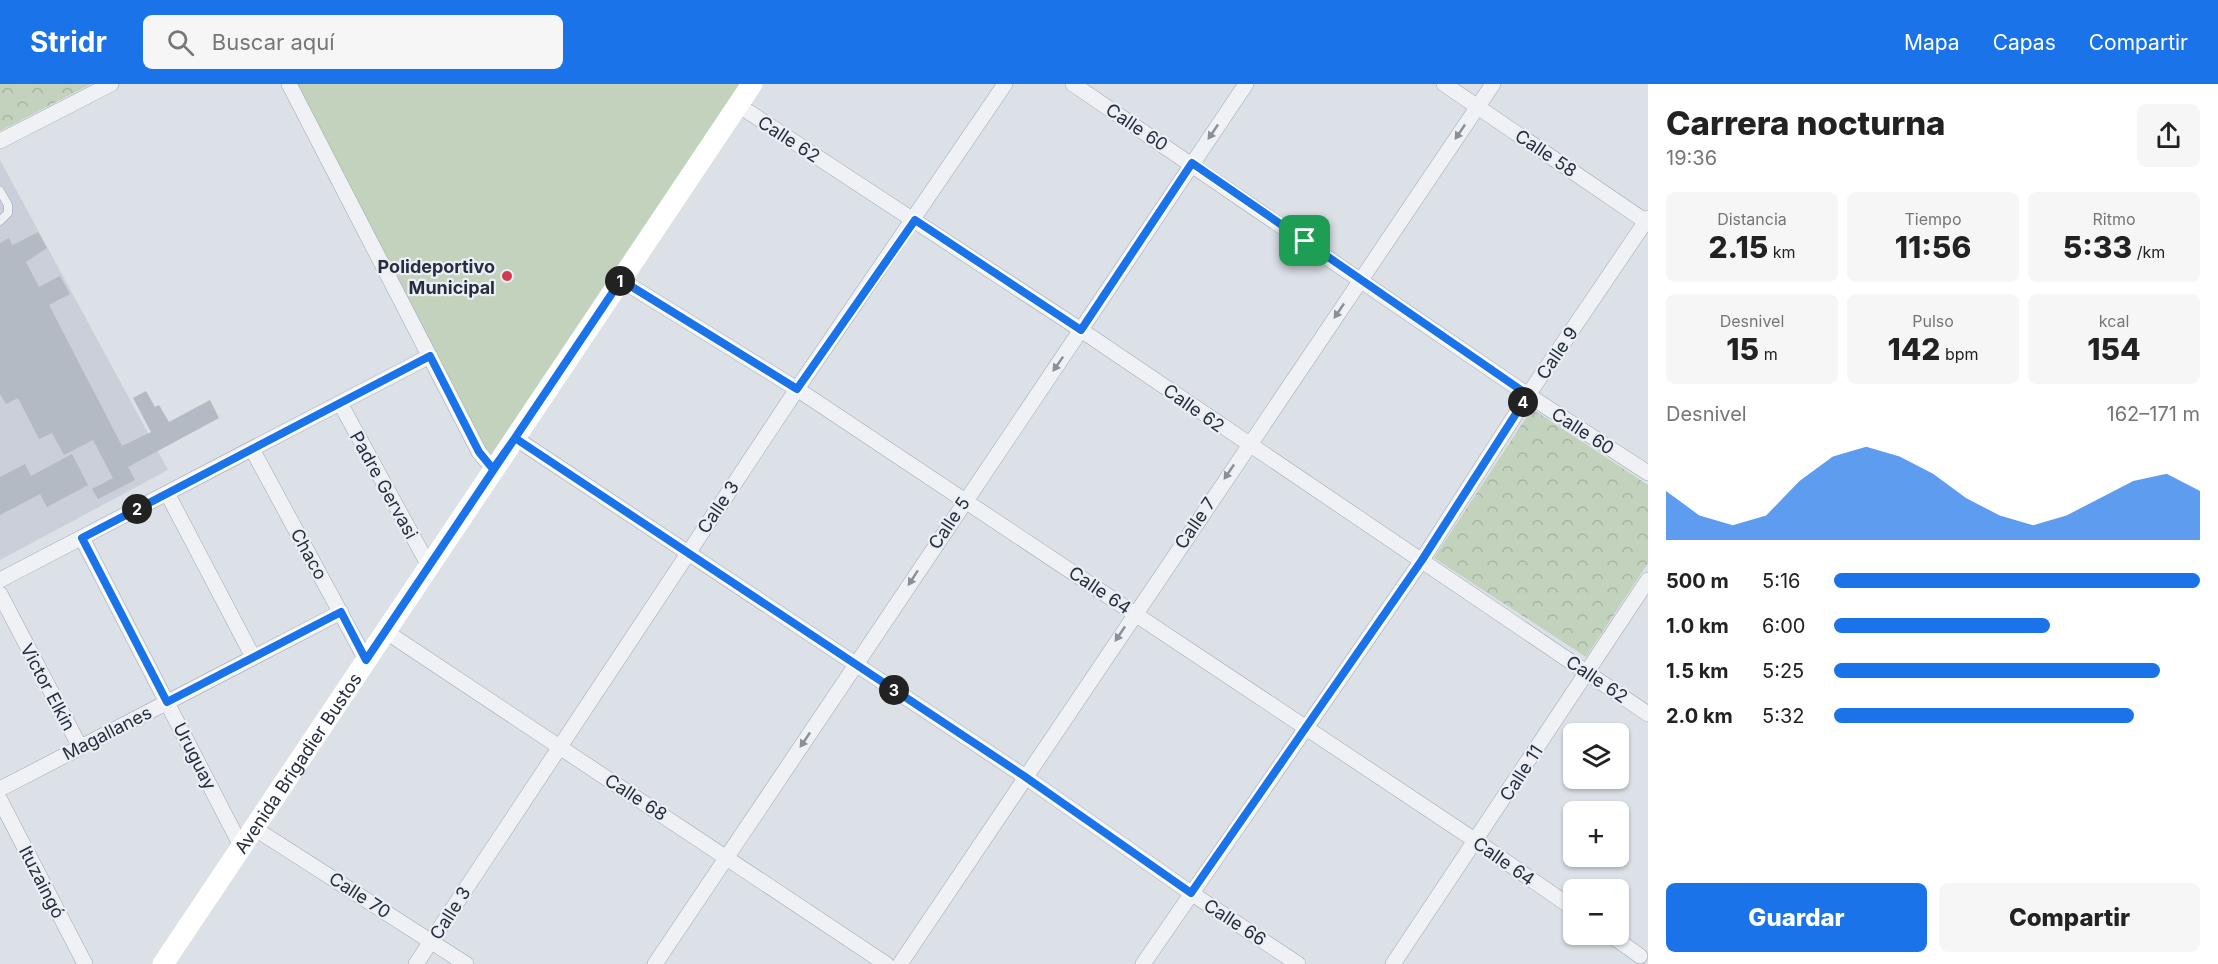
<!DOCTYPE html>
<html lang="es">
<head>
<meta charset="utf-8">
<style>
	body { margin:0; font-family:Inter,sans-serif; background:#f6f6f6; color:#222; height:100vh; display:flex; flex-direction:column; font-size:22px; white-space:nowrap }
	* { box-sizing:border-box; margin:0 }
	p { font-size:20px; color:#767676 }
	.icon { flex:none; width:33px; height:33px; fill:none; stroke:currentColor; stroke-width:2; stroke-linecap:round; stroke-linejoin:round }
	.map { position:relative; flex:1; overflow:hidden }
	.sheet { display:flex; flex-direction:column; background:#fff; width:570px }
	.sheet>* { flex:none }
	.fabs { position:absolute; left:1563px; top:639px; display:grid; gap:12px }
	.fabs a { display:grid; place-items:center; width:66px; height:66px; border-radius:9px; background:#fff; box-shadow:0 2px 4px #0004; font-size:30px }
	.pin { position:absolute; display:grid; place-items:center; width:51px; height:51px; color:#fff; margin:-26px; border-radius:12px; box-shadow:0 3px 9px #0006 }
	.km { position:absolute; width:30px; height:30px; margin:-15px; border-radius:50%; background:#222; color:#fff; font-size:16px; line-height:30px; text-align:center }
	.round { display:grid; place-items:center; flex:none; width:63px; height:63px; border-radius:9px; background:#f6f6f6 }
	.head { display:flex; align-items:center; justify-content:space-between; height:102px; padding:0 18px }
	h1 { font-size:33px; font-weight:800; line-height:45px }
	.metrics { display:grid; grid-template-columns:repeat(3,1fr); gap:9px; height:102px; padding:6px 18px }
	.metrics div { display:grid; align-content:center; border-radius:9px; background:#f6f6f6; text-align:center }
	.metrics b { font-size:30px; font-weight:800 }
	.metrics small { font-size:16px; font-weight:400 }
	.metrics p { font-size:16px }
	.chart { height:168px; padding:12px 18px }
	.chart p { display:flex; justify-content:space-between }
	.chart svg { width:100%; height:108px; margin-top:6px; fill:#1a73e8; opacity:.7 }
	.cta { display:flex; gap:12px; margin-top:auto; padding:12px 18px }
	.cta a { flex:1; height:69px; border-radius:9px; background:#1a73e8; color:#fff; font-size:24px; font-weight:800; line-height:69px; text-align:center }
	.cta a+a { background:#f6f6f6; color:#222 }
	ul { padding:0 18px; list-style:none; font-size:20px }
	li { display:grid; grid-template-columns:96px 72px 1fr; align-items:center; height:45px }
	li i { height:15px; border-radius:8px; background:#1a73e8 }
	header { display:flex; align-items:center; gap:36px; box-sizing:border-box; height:84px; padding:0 30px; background:#1a73e8; color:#fff }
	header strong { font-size:28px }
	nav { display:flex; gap:33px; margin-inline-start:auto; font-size:21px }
	.search { width:420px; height:54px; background:#f6f6f6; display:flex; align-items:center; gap:15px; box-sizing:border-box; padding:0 21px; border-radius:9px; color:#767676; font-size:22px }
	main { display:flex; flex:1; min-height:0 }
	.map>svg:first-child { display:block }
	.built { fill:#cacfd9 }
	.forest { fill:url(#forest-crowns) }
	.garden { fill:#c2d2bc }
	.building { fill:#b3bac4 }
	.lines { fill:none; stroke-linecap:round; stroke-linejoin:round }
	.lane-casing { stroke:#a1a7b1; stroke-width:9 }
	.street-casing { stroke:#a1a7b1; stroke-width:16 }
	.lane { stroke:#eff1f5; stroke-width:8 }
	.street { stroke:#eff1f5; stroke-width:15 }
	.secondary { stroke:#fff; stroke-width:21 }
	.oneway { fill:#8a909a }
	.route-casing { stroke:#fff; stroke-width:12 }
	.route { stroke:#1a73e8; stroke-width:8 }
	.poi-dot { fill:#d53851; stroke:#ebeff5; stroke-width:2 }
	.labels { text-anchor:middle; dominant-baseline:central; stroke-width:4.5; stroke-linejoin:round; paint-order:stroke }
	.street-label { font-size:18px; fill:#252e3e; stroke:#ebeff5 }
	.poi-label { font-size:18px; font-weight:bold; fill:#252e3e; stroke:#ebeff5; text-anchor:end }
</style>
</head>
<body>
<header>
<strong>Stridr</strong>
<div class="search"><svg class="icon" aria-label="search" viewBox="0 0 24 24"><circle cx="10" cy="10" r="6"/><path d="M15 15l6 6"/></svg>Buscar aquí</div>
<nav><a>Mapa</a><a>Capas</a><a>Compartir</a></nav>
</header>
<main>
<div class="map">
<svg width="1648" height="880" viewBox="0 0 1648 880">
	<defs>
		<pattern id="forest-crowns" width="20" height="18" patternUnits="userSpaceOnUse" patternTransform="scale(1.5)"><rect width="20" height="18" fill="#c2d2bc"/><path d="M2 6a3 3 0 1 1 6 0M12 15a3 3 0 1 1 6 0" fill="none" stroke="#a7b5a3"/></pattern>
	</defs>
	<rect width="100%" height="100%" fill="#dce0e7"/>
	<path class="built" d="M0 76 168 386 0 476Z"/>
	<path class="forest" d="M0 0H91L0 47Z
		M1532 325 1648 401V479L1586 573 1434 474Z"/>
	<path class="garden" d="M290 0H751L493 385Z"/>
	<path class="building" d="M38 148 47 164 26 178 39 203 60 192 70 210 49 221 122 362 151 348 133 314 146 307 155 323 159 321 169 338 210 316 219 334 128 383 135 396 98 415 92 405 113 394 93 356 64 371 52 349 39 355 18 314 6 320 0 310V159L9 154 12 161 17 159Z
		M72 370 88 401 47 423 40 410 0 431V393L25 380 31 392Z"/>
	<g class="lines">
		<defs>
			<path id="lane" d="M0 107 8 121V129L0 137"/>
			<path id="street" d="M289 0 479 368 493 385
				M1073 0 1528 311 1648 389
				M1444 0 1648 139
				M738 21 1081 246 1648 630
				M0 57 111 0
				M621 196 797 305 1476 757 1574 825
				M340 319 429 482
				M515 354 1024 692 1191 809 1298 880
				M252 365 366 576
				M167 409 253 573
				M82 454 241 762
				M0 496 430 272
				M0 510 80 663
				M385 547 886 880
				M0 705 341 528
				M0 716 85 880
				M254 744 466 880
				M1609 850 1640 872
				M416 880 797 305 1005 0
				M655 880 1246 0
				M900 880 1493 0
				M1143 880 1422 476 1528 311 1648 134
				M1393 880 1648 496"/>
		</defs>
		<use href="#lane" class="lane-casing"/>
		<use href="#street" class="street-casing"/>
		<use href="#lane" class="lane"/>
		<use href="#street" class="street"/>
		<path class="secondary" id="s1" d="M163 880 752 0"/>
	</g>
	<defs><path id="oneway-solid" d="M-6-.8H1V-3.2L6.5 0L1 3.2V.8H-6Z" transform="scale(1.5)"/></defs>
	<g class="oneway">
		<use href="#oneway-solid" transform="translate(1213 48) rotate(124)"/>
		<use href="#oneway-solid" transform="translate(1460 48) rotate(124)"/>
		<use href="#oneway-solid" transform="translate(1339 227) rotate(124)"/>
		<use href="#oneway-solid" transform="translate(1058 280) rotate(125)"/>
		<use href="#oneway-solid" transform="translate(1229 388) rotate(124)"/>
		<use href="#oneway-solid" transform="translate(913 494) rotate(123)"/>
		<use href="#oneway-solid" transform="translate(1120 550) rotate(124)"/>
		<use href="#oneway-solid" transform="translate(805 656) rotate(124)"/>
	</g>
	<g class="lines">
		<defs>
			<path id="route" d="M1305 157 1192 79 1081 246 915 136 797 305 621 196 366 576 341 528 167 618 82 454 430 272 479 368 493 385 515 354 1024 692 1191 809 1422 476 1528 311 1305 157"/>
		</defs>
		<use href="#route" class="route-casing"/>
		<use href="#route" class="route"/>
	</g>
	<circle class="poi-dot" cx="507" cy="192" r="6"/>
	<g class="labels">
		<g class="street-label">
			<text transform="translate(1137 43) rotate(34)">Calle 60</text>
			<text transform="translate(789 55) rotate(33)">Calle 62</text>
			<text transform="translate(1546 69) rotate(34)">Calle 58</text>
			<text transform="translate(1557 269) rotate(-56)">Calle 9</text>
			<text transform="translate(1194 324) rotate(35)">Calle 62</text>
			<text transform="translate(1583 347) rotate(33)">Calle 60</text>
			<text transform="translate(384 401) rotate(61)">Padre Gervasi</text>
			<text transform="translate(718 423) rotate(-56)">Calle 3</text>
			<text transform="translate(949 439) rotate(-56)">Calle 5</text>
			<text transform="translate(1195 439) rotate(-56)">Calle 7</text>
			<text transform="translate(309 470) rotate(61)">Chaco</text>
			<text transform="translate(1100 506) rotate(34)">Calle 64</text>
			<text transform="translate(1597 595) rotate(34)">Calle 62</text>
			<text transform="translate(48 603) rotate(62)">Victor Elkin</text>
			<text transform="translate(107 649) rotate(-27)">Magallanes</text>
			<text transform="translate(195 672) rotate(63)">Uruguay</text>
			<text stroke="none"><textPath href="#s1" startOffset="242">Avenida Brigadier Bustos</textPath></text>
			<text transform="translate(1521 689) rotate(-57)">Calle 11</text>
			<text transform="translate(636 713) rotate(33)">Calle 68</text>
			<text transform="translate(1504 777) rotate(35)">Calle 64</text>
			<text transform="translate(42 798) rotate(63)">Ituzaingó</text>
			<text transform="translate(360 811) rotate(33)">Calle 70</text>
			<text transform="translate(450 829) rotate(-57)">Calle 3</text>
			<text transform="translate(1235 838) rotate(33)">Calle 66</text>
		</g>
		<g class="poi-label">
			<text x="495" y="182">Polideportivo<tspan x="495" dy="21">Municipal</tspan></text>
		</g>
	</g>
</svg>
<div class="fabs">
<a><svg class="icon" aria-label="layers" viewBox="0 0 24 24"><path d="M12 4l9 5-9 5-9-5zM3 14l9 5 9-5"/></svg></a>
<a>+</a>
<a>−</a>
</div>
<div class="pin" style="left:1305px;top:157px;background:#1e9e55"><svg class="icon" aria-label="arrive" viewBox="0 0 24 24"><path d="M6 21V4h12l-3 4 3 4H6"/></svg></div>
<b class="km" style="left:620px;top:197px">1</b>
<b class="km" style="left:137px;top:425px">2</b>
<b class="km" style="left:894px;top:606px">3</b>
<b class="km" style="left:1523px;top:318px">4</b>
</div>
<section class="sheet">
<div class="head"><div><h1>Carrera nocturna</h1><p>19:36</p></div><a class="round"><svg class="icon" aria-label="share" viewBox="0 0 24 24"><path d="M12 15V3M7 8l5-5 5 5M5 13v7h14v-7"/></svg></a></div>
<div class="metrics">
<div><p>Distancia</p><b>2.15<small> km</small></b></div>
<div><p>Tiempo</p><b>11:56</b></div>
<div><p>Ritmo</p><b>5:33<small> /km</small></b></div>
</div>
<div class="metrics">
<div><p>Desnivel</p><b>15<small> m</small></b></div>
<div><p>Pulso</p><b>142<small> bpm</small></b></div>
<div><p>kcal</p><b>154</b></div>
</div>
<div class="chart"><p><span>Desnivel</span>162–171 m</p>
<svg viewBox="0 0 160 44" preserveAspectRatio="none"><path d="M0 44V24L10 34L20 38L30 34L40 20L50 10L60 6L70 10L80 17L90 27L100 34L110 38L120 34L130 27L140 20L150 17L160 24V44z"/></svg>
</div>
<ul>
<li><b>500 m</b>5:16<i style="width:100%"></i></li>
<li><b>1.0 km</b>6:00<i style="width:59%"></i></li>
<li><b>1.5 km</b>5:25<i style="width:89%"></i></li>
<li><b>2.0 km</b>5:32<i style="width:82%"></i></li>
</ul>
<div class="cta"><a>Guardar</a><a>Compartir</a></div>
</section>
</main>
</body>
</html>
